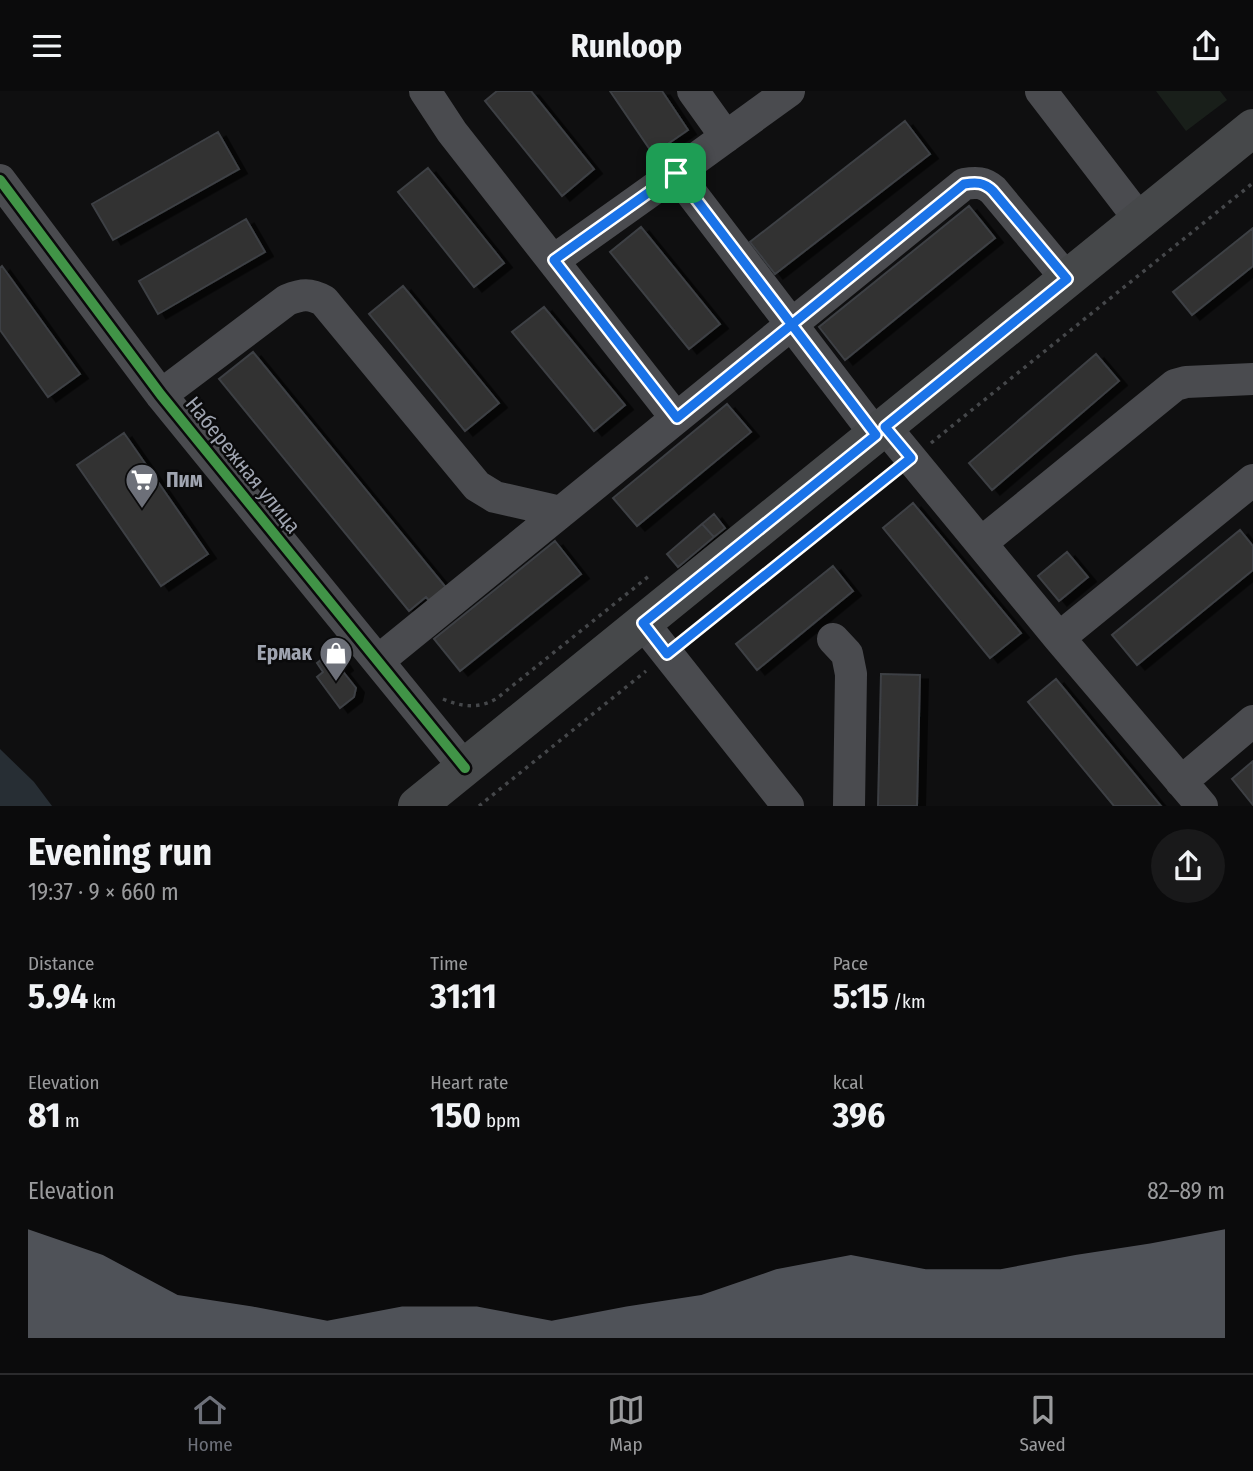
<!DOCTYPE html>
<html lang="en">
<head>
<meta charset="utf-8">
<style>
	body { margin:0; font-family:"Fira Sans Condensed",sans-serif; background:#19191a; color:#f1f3f6; height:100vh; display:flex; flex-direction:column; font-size:26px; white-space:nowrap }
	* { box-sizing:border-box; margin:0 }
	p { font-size:23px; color:#9a9b9d }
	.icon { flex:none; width:38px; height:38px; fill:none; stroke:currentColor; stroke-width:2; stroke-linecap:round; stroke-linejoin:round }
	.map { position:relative; height:715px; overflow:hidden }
	.side { display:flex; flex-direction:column; background:#0b0b0c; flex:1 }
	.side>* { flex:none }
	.pin { position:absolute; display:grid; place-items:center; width:60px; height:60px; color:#fff; margin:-30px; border-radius:14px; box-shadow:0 4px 10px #0006 }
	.round { display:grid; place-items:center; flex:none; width:74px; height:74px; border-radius:37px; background:#19191a }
	.headline { display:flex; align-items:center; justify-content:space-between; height:119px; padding:0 28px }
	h1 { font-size:38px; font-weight:700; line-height:52px }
	.stats { display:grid; grid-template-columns:repeat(3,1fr); gap:10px; height:119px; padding:7px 28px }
	.stats div { display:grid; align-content:center }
	.stats b { font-size:35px; font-weight:700 }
	.stats small { font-size:19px; font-weight:400 }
	.stats p { font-size:19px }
	.chart { height:196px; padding:14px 28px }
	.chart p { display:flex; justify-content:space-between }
	.chart svg { width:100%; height:126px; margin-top:7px; fill:#6d7079; opacity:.7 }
	header { display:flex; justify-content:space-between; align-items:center; height:91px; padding:0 28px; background:#0b0b0c; font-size:32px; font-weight:700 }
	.dock { display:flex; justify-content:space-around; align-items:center; height:98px; border-top:2px solid #2b2b2d; background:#0b0b0c; font-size:19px; color:#9a9b9d }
	.dock a { display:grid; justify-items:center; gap:4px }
	.dock .current { color:#6d7079 }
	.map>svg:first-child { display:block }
	.green { fill:#191f1a }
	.water { fill:#272e34 }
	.building { fill:#303032; stroke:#3e4044; stroke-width:2; filter:url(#shadow) }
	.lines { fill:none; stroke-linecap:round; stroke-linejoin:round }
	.path { stroke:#45474a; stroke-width:3.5; stroke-dasharray:3.5 5; stroke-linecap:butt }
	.minor { stroke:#4a4b4f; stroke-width:32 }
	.major { stroke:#46484a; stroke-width:38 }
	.cycleway-casing { stroke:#0a0a0b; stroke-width:15 }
	.cycleway { stroke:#419447; stroke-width:10 }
	.route-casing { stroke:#fff; stroke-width:14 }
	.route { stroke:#1a73e8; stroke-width:9 }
	.labels { text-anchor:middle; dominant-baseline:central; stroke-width:5; stroke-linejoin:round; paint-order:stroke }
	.street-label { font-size:21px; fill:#a0a5b1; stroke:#0a0a0b }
	.poi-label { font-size:21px; font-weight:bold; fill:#a0a5b1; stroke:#0a0a0b; text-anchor:start }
</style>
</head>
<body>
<header><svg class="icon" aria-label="menu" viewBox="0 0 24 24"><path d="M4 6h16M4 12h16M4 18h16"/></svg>Runloop<svg class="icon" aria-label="share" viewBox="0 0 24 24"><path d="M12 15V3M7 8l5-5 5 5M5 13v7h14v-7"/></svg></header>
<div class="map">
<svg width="1253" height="715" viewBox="0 0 1253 715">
	<defs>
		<filter id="shadow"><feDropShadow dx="8" dy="4.5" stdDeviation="0" flood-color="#0009"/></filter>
	</defs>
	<rect width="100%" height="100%" fill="#0f0f10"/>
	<path class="green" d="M1156 0H1220L1227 9 1186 40Z"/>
	<path class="water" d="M0 658 34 691 52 715H0Z"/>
	<path class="building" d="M497 0H531L594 78 562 105 485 10Z
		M610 0H662L688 39 653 63Z
		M905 30 930 63 775 183 750 151Z
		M218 41 239 78 113 149 92 113Z
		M428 77 504 172 474 196 398 101Z
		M969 115 995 147 845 269 819 236Z
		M246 128 265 161 158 223 139 190Z
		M641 136 720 233 689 258 610 161Z
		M1253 137V175L1192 224 1173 201Z
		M2 175 80 283 48 306 0 239V177Z
		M403 195 499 312 465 340 369 223Z
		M544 216 625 314 594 340 512 241Z
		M253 261 448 499 432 513 426 506 409 520 219 288Z
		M1096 263 1119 290 992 399 969 372Z
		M727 313 751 341 637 435 613 407Z
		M124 342 208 463 161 495 77 374Z
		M913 412 1021 542 990 567 883 437Z
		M714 423 725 437 714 446 702 433Z
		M702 433 714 446 678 476 667 463Z
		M1240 439 1253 455V479L1137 574 1112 544Z
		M555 450 581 483 460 580 434 548Z
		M1067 461 1088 486 1059 510 1038 485Z
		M833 475 853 500 757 579 736 553Z
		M337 563 345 575 341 578 356 597 354 606 340 617 317 586 323 581 317 572 326 565 329 569Z
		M881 583 920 584 917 715H878Z
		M1056 588 1161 715H1114L1028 611Z
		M1253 670V714L1232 688Z"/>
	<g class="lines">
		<path class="path" d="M931 352 1253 92
			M688 547 892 383
			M443 608C462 616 478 618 496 608L649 485
			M479 715 646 580"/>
		<path class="minor" d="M425 0 452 41 676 327
			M693 0 726 46
			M789 0 676 82 876 344
			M1041 0 1140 129
			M0 89 161 304 465 677
			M554 169 676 82
			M161 304 287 209C302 203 310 202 324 210L477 395 495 406 561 421
			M885 336 1059 547 1202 715
			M981 452 1175 294 1186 291 1253 288
			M643 532 788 715
			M1059 547 1253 389
			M833 548 847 563 851 583 849 715
			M378 570 964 93C976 91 984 91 993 99L1067 188
			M1181 691 1253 630"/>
		<path class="major" d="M417 715 1253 37"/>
		<defs>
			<path id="cycleway" d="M0 89 161 304 465 677"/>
		</defs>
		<use href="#cycleway" class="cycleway-casing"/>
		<use href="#cycleway" class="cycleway"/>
	</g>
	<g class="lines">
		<defs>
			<path id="route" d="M676 82 876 344 643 532 667 563 911 367 885 336 1067 188 993 100C984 91 976 91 964 93L677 327 554 169 676 82"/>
		</defs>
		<use href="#route" class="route-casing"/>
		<use href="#route" class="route"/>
	</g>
	<defs>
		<symbol id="supermarket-pin" viewBox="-11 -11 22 30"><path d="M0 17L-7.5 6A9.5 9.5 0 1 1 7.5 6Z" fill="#6d7079" stroke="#0a0a0b"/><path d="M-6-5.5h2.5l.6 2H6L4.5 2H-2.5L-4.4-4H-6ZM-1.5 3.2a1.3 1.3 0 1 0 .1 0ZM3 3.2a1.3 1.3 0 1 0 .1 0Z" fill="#fff"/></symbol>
		<symbol id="shop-pin" viewBox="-11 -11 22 30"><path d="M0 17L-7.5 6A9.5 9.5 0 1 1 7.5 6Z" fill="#6d7079" stroke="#0a0a0b"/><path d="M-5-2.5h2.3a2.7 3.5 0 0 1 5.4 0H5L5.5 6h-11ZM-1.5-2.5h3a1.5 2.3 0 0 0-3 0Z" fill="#fff"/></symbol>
	</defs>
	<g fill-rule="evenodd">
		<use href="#supermarket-pin" x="123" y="370" width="38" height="52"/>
		<use href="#shop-pin" x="317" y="543" width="38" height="52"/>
	</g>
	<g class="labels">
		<g class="street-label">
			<text transform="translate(243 374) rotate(51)">Набережная улица</text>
		</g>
		<g class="poi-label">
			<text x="166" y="389">Пим</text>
			<text x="312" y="562" text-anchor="end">Ермак</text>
		</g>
	</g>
</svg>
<div class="pin" style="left:676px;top:82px;background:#1e9e55"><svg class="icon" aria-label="arrive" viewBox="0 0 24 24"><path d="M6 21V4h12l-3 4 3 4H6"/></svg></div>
</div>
<section class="side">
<div class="headline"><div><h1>Evening run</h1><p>19:37 · 9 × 660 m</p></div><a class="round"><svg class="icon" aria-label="share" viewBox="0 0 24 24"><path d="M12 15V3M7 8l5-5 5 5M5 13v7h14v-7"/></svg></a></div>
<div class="stats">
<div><p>Distance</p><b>5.94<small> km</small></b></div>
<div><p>Time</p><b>31:11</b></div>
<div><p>Pace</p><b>5:15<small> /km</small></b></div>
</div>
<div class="stats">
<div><p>Elevation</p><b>81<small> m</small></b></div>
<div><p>Heart rate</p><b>150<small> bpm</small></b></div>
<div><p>kcal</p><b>396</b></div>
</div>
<div class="chart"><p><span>Elevation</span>82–89 m</p>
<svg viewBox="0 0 160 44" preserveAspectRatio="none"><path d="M0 44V6L10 15L20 29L30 33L40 38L50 33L60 33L70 38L80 33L90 29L100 20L110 15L120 20L130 20L140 15L150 11L160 6V44z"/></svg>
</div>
</section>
<nav class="dock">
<a class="current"><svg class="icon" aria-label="home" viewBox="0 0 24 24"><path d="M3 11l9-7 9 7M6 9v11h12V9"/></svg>Home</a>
<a><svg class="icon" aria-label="map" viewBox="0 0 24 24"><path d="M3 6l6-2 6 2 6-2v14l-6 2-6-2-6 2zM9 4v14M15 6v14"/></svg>Map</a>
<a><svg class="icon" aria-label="saved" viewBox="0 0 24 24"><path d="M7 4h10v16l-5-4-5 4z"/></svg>Saved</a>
</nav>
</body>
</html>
